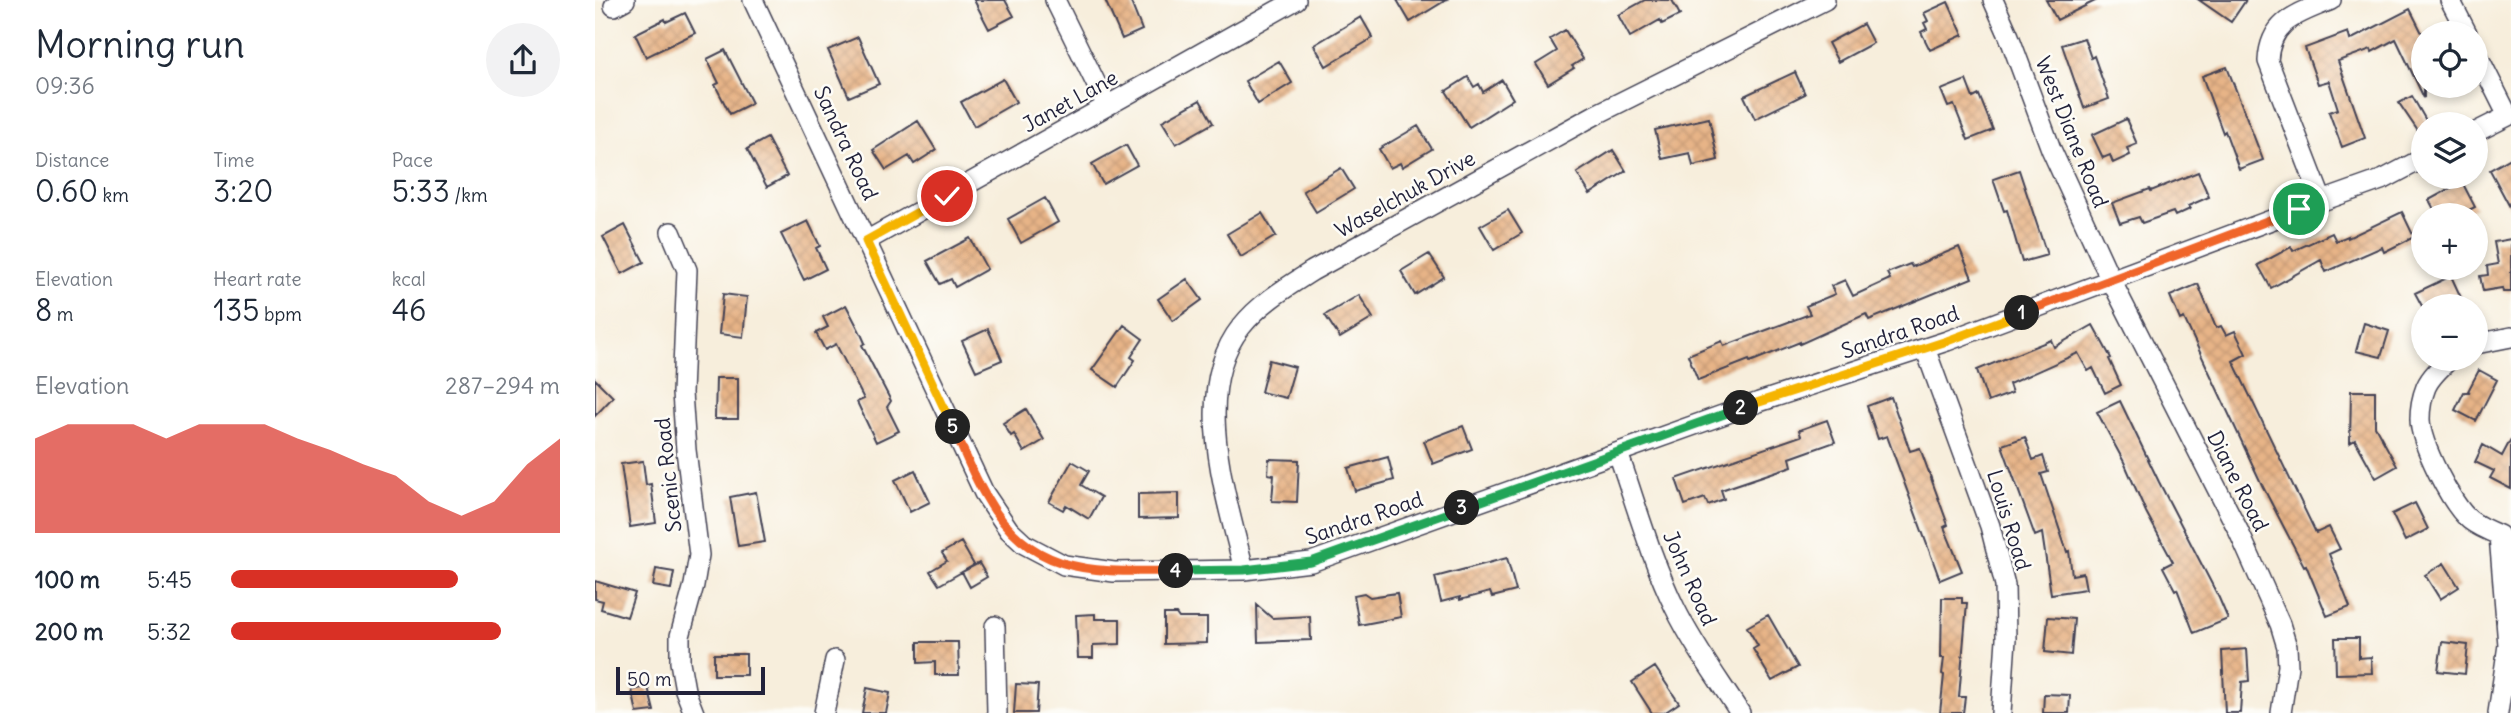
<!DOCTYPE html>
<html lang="en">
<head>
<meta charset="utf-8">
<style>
	body { margin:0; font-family:Delius,sans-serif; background:#f2f2f3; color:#1f2937; height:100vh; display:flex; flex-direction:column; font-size:26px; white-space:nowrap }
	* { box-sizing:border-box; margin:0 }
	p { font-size:23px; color:#747a83 }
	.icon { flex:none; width:38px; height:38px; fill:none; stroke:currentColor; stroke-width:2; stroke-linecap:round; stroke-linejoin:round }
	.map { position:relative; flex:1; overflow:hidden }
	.sheet { display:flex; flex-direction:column; background:#fff; width:595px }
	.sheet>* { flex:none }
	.fabs { position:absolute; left:1816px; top:21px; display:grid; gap:14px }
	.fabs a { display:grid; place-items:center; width:77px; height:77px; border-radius:50%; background:#fff; box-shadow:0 4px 10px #0003; font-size:35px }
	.scale { position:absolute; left:21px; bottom:18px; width:149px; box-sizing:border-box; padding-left:7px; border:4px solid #22223b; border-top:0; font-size:19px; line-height:24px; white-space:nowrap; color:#22223b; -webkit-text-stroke:5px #fdfcf7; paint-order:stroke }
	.pin { position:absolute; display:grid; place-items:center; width:60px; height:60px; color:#fff; margin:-30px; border:4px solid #fff; border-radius:50%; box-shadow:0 2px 7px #0007 }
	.km { position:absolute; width:35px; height:35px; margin:-18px; border-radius:50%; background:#222; color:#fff; font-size:19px; line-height:35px; text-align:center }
	.round { display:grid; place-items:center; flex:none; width:74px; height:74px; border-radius:37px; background:#f2f2f3 }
	.head { display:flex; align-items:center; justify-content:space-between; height:119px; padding:0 35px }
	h1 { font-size:38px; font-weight:600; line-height:52px }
	.stats { display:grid; grid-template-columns:repeat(3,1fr); gap:10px; height:119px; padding:7px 35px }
	.stats div { display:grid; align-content:center }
	.stats b { font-size:30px; font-weight:600 }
	.stats small { font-size:19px; font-weight:400 }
	.stats p { font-size:19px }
	.chart { height:196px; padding:14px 35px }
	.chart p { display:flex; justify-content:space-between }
	.chart svg { width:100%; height:126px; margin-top:7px; fill:#d93025; opacity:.7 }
	ul { padding:0 35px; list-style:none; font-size:23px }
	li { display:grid; grid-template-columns:112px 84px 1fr; align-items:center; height:52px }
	li i { height:18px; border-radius:9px; background:#d93025 }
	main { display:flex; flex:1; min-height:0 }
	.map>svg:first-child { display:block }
	.building { fill:url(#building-cross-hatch) }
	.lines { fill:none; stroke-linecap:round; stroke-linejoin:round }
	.street-casing { stroke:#424153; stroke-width:22 }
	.street { stroke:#fff; stroke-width:19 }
	.split-1-casing { stroke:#fff; stroke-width:14 }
	.split-2-casing { stroke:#fff; stroke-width:14 }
	.split-3-casing { stroke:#fff; stroke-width:14 }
	.split-4-casing { stroke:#fff; stroke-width:14 }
	.split-5-casing { stroke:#fff; stroke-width:14 }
	.split-6-casing { stroke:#fff; stroke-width:14 }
	.split-1 { stroke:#f0652b; stroke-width:9 }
	.split-2 { stroke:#f5b400; stroke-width:9 }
	.split-3 { stroke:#22a559; stroke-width:9 }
	.split-4 { stroke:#22a559; stroke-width:9 }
	.split-5 { stroke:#f0652b; stroke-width:9 }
	.split-6 { stroke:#f5b400; stroke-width:9 }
	.labels { text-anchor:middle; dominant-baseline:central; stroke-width:5; stroke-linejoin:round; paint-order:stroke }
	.street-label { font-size:21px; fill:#22223b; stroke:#fdfcf7 }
</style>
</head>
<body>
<main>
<section class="sheet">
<div class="head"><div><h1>Morning run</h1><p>09:36</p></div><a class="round"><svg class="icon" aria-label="share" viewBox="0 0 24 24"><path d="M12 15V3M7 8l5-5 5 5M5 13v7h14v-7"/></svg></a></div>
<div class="stats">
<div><p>Distance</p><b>0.60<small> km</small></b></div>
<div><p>Time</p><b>3:20</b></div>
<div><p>Pace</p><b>5:33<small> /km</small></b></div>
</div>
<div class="stats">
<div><p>Elevation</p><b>8<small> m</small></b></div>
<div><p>Heart rate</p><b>135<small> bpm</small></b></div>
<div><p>kcal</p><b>46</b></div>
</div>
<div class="chart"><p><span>Elevation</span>287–294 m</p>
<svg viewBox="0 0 160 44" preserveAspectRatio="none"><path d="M0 44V11L10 6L20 6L30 6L40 11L50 6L60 6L70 6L80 11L90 15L100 20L110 24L120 33L130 38L140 33L150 20L160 11V44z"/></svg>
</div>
<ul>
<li><b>100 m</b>5:45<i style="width:69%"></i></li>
<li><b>200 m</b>5:32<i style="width:82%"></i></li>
</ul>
</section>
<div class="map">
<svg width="1916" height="713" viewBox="0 0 1916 713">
	<defs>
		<pattern id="building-cross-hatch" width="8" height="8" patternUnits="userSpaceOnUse" patternTransform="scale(1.75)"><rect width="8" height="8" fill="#e7b487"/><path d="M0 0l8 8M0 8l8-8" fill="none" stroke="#c69a75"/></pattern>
	</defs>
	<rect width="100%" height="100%" fill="#fdfcf7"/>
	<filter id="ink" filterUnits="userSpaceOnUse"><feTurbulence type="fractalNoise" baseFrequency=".0143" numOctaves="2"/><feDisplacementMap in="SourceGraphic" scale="14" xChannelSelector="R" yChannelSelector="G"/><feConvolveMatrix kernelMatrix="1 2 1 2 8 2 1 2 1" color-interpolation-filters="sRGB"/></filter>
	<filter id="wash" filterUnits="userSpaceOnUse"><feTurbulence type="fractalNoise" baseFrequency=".00686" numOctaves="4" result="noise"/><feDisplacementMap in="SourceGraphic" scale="28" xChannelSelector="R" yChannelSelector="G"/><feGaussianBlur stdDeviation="1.57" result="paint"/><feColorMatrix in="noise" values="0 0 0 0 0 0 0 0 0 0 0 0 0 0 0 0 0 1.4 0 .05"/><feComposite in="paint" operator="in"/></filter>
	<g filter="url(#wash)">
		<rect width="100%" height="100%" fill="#f7eedc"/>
		<g id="blocks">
			<path class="building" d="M379 0H410L419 16 394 29Z
				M510 0H535L547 30 527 39Z
				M802 0H851L815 22Z
				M1050 0H1077L1085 15 1067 24 1065 20 1035 37 1023 15Z
				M1451 0H1502L1462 20Z
				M1604 0H1651L1636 22Z
				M1353 2 1368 35 1335 50 1326 32 1332 29 1329 23 1333 21 1329 13Z
				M1815 9 1829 37V98L1801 39 1777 52 1776 49 1743 61 1770 138 1747 147 1734 112 1743 109 1734 81 1723 84 1710 48 1753 32 1755 40Z
				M90 13 100 33 51 57 40 34 70 19 71 22Z
				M766 17 778 38 731 66 719 45Z
				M1268 24 1278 43 1243 62 1233 43Z
				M970 30 988 59 977 66 979 68 953 84 941 64 962 51 955 39Z
				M263 37 284 84 254 97 233 50Z
				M1489 38 1496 58 1499 56 1514 99 1489 108 1467 45Z
				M130 50 157 103 135 114 120 85 124 83 112 59Z
				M684 61 697 83 663 104 650 81Z
				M1632 67 1668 160 1644 169 1630 131 1628 133 1607 76Z
				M1200 72 1210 94 1160 119 1149 96Z
				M873 77 879 87 884 84 888 92 907 80 918 99 874 127 851 91Z
				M408 79 421 102 379 126 366 102Z
				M1371 80 1378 98 1384 95 1398 130 1373 140 1359 105 1353 107 1346 90Z
				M1817 96 1833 124H1829V140L1804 103Z
				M605 100 618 123 581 144 567 121Z
				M1114 118 1123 160 1098 166 1095 153 1067 159 1060 130Z
				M1531 119 1542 144 1532 148 1535 155 1518 163 1515 155 1508 158 1497 135Z
				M323 121 341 150 319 164 314 156 291 170 278 150Z
				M823 126 837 149 807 167 805 163 795 168 784 149Z
				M172 138 192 176 172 187 152 149Z
				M531 145 542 165 508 184 497 164Z
				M1018 150 1031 171 995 194 982 173Z
				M1916 158V209L1895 170Z
				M746 168 759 189 721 212 708 191Z
				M1424 170 1452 255 1427 262 1412 210 1409 211 1398 179Z
				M1603 172 1614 197 1593 206 1595 209 1580 216 1578 212 1547 223 1544 217 1525 223 1517 203 1555 189 1556 191Z
				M1867 182 1880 207 1864 215H1842L1834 200Z
				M450 198 463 222 426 243 413 219Z
				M913 210 927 233 899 250 885 226Z
				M1807 212 1819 237 1789 252 1787 247 1731 272 1726 260 1676 288 1663 265 1696 247 1698 251 1737 233 1741 241 1753 236V238Z
				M667 213 681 236 646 257 632 234Z
				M213 221 225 246 221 248 231 269 209 280 186 234Z
				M30 225 49 262 27 274 8 237Z
				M375 238 392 269 360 287 356 279 345 284 332 261Z
				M1916 239V292H1908L1907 288 1888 291 1885 276 1893 275 1892 266 1903 264 1899 242Z
				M1364 247 1377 278 1274 320 1271 314 1205 344V342L1155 362 1154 360 1103 380 1093 355 1127 341 1129 346 1215 314 1211 306 1240 294 1236 286 1250 280 1258 296 1295 279 1292 273 1315 264 1317 267Z
				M834 254 849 277 820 295 806 271Z
				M1856 276 1868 302 1858 306H1827L1820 293Z
				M592 279 607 300 578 321 563 299Z
				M1603 284 1621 328 1626 326 1631 335 1640 331 1651 354 1638 361 1721 533 1734 527 1745 549 1734 554 1755 607 1732 616 1711 565 1709 566 1667 485 1589 318 1585 320 1575 296Z
				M128 294 152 297 148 337 124 334Z
				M764 295 778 318 745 338 730 315Z
				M251 305 266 334 270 343 267 345 296 401 292 407 304 431 281 442 262 402 269 399 241 344 230 350 221 333 233 327 228 317Z
				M1769 323 1794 331 1786 357 1761 351Z
				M529 325 548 339 536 357 540 360 522 387 497 370Z
				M1498 325 1516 358 1514 359 1526 385 1510 393 1498 368 1493 371 1483 353 1414 384 1417 393 1393 402 1382 370 1456 340 1459 347Z
				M393 329 407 360 381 371 367 341Z
				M674 360 700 367 691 398 666 392Z
				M1884 370 1902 380 1881 421 1860 410 1869 392H1875L1873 391Z
				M121 378H143V419H120Z
				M0 379 18 397 0 416Z
				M1756 391H1780V426L1802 466 1781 478 1760 440 1755 443Z
				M1296 397 1315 451 1325 448 1353 525 1349 527 1367 571 1345 580 1292 436 1283 439 1272 406Z
				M1525 401 1564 482 1624 598 1633 619 1599 633 1582 589 1580 590 1568 567 1578 562 1551 512 1529 462 1502 412Z
				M431 409 449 440 429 452 419 434 416 436 408 423Z
				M1232 420 1240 442 1195 458 1197 466 1126 490 1129 499 1113 505 1110 498 1090 505 1081 479 1206 436 1204 430Z
				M868 426 877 449 838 464 829 441Z
				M1430 437 1438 460 1448 456 1453 472 1446 474 1472 552 1474 551 1477 575 1488 573 1491 589 1456 594 1447 533 1440 536 1407 445Z
				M1916 439V489L1895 478 1899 471 1880 462 1888 445 1907 456Z
				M793 457 799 480 760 491 753 468Z
				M674 459 704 460 702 502 677 501 679 475 673 474Z
				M48 461 51 485 56 484 61 523 35 527 26 464Z
				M477 461 494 471 486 485 506 497 494 519 471 505 468 510 454 502Z
				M320 470 335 502 315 512 300 480Z
				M161 492 170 542 143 546 135 497Z
				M584 493V518L543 519V494Z
				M1820 503 1833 529 1810 541 1797 514Z
				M366 542 379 565 344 585 335 571 352 561 347 553Z
				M912 558 921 591 897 597 895 592 865 600V597L846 602 840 577Z
				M384 563 392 577 375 587 367 572Z
				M1849 563 1864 587 1845 599 1830 575Z
				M61 569 79 572 76 589 58 586Z
				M0 581 40 593 32 617 6 609 8 601 0 599Z
				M769 593 775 597 802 593 806 617 764 625 759 595Z
				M1347 598H1367V603H1372L1364 697H1370L1368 713H1345L1349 675 1347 674 1349 658H1346Z
				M662 605 677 618 715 616 716 640 663 642Z
				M500 614V619H525V644L498 645V658H483L481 615Z
				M569 614H581L584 618H612V643L569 644Z
				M1173 615 1203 667 1177 681 1158 649 1163 646 1152 627Z
				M1453 617 1479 619 1476 655 1450 652Z
				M1740 638H1764V658L1776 657 1777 673 1741 674Z
				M323 642H363L364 675H340V662L323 663Z
				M1847 642 1873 645 1870 674 1843 671Z
				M1652 649 1654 681 1647 682 1645 713H1630L1627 651Z
				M119 654H151V675H119Z
				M1060 667 1084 703 1069 713H1057L1037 682Z
				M421 684 443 685 441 713H419Z
				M53 687 59 711 42 713 37 690Z
				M272 688 295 693 291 713H267Z
				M1449 694 1475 695 1474 713H1448Z"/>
		</g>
	</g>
	<g filter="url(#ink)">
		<use href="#blocks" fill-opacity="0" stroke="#424153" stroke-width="2"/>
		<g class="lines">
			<defs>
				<path id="street" d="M158 0 389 493 414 530 429 544 469 565 519 572 649 570 716 562 1164 402 1352 341 1727 201
					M460 0 512 106
					M1398 0 1414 36 1456 149 1516 280 1643 530 1685 624 1692 647 1693 666 1686 713
					M1736 0C1703 14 1675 20 1673 61L1727 201 1789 179 1829 158
					M1855 0 1872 33
					M19 6 30 0
					M1881 52 1913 116 1881 132
					M76 232 92 270 87 393 91 450 104 555 99 585 85 636V662L90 690 99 713
					M271 241 701 0
					M1881 344 1916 337
					M1330 348 1395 526 1410 585 1411 639 1406 713
					M1855 359C1846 367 1836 376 1831 387 1827 397 1825 409 1825 419 1825 443 1857 506 1875 520 1884 527 1894 531 1904 535L1913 645 1903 713
					M1023 453C1041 504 1056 559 1080 608 1098 645 1123 679 1145 713
					M649 570C632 498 595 391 646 327 665 303 692 287 717 271L1000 115 1230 0
					M400 626 402 713
					M229 713 240 660"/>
			</defs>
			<use href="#street" class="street-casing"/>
			<use href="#street" class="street"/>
		</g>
	</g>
	<g class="lines" filter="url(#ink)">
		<defs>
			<path id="split-1" d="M1427 313 1704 209"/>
			<path id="split-2" d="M1146 408 1352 341 1427 313"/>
			<path id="split-3" d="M867 508 1146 408"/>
			<path id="split-4" d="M581 571 649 570 716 562 867 508"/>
			<path id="split-5" d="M358 427C368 449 377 473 390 495 436 577 498 572 581 571"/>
			<path id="split-6" d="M352 196 271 241 358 427"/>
		</defs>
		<use href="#split-1" class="split-1-casing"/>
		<use href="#split-2" class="split-2-casing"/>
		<use href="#split-3" class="split-3-casing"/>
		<use href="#split-4" class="split-4-casing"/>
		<use href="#split-5" class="split-5-casing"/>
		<use href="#split-6" class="split-6-casing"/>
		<use href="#split-1" class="split-1"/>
		<use href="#split-2" class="split-2"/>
		<use href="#split-3" class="split-3"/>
		<use href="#split-4" class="split-4"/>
		<use href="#split-5" class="split-5"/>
		<use href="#split-6" class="split-6"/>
	</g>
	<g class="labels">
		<g class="street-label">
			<text transform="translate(475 101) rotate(-29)">Janet Lane</text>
			<text transform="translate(1477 132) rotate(68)">West Diane Road</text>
			<text transform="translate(251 143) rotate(65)">Sandra Road</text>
			<text transform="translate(810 194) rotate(-29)">Waselchuk Drive</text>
			<text transform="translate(1305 332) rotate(-19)">Sandra Road</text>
			<text transform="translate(73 475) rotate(-96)">Scenic Road</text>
			<text transform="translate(1643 481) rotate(63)">Diane Road</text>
			<text transform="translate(769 518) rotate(-19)">Sandra Road</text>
			<text transform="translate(1414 520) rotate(73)">Louis Road</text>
			<text transform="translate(1095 578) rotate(66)">John Road</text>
		</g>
	</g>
</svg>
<div class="fabs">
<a><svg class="icon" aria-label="locate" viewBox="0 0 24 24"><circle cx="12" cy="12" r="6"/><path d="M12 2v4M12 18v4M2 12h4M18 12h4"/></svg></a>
<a><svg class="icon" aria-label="layers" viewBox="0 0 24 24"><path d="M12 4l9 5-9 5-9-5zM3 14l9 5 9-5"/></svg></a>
<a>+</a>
<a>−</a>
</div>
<div class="scale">50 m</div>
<div class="pin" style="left:1704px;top:209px;background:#1e9e55"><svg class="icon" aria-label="arrive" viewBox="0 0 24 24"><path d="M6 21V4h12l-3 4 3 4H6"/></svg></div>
<div class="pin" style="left:352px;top:196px;background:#d93025"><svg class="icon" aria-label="check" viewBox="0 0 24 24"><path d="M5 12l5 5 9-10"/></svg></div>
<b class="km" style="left:1427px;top:313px">1</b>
<b class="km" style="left:1146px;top:408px">2</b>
<b class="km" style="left:867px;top:508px">3</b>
<b class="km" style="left:581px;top:571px">4</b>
<b class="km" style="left:358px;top:427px">5</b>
</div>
</main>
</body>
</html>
